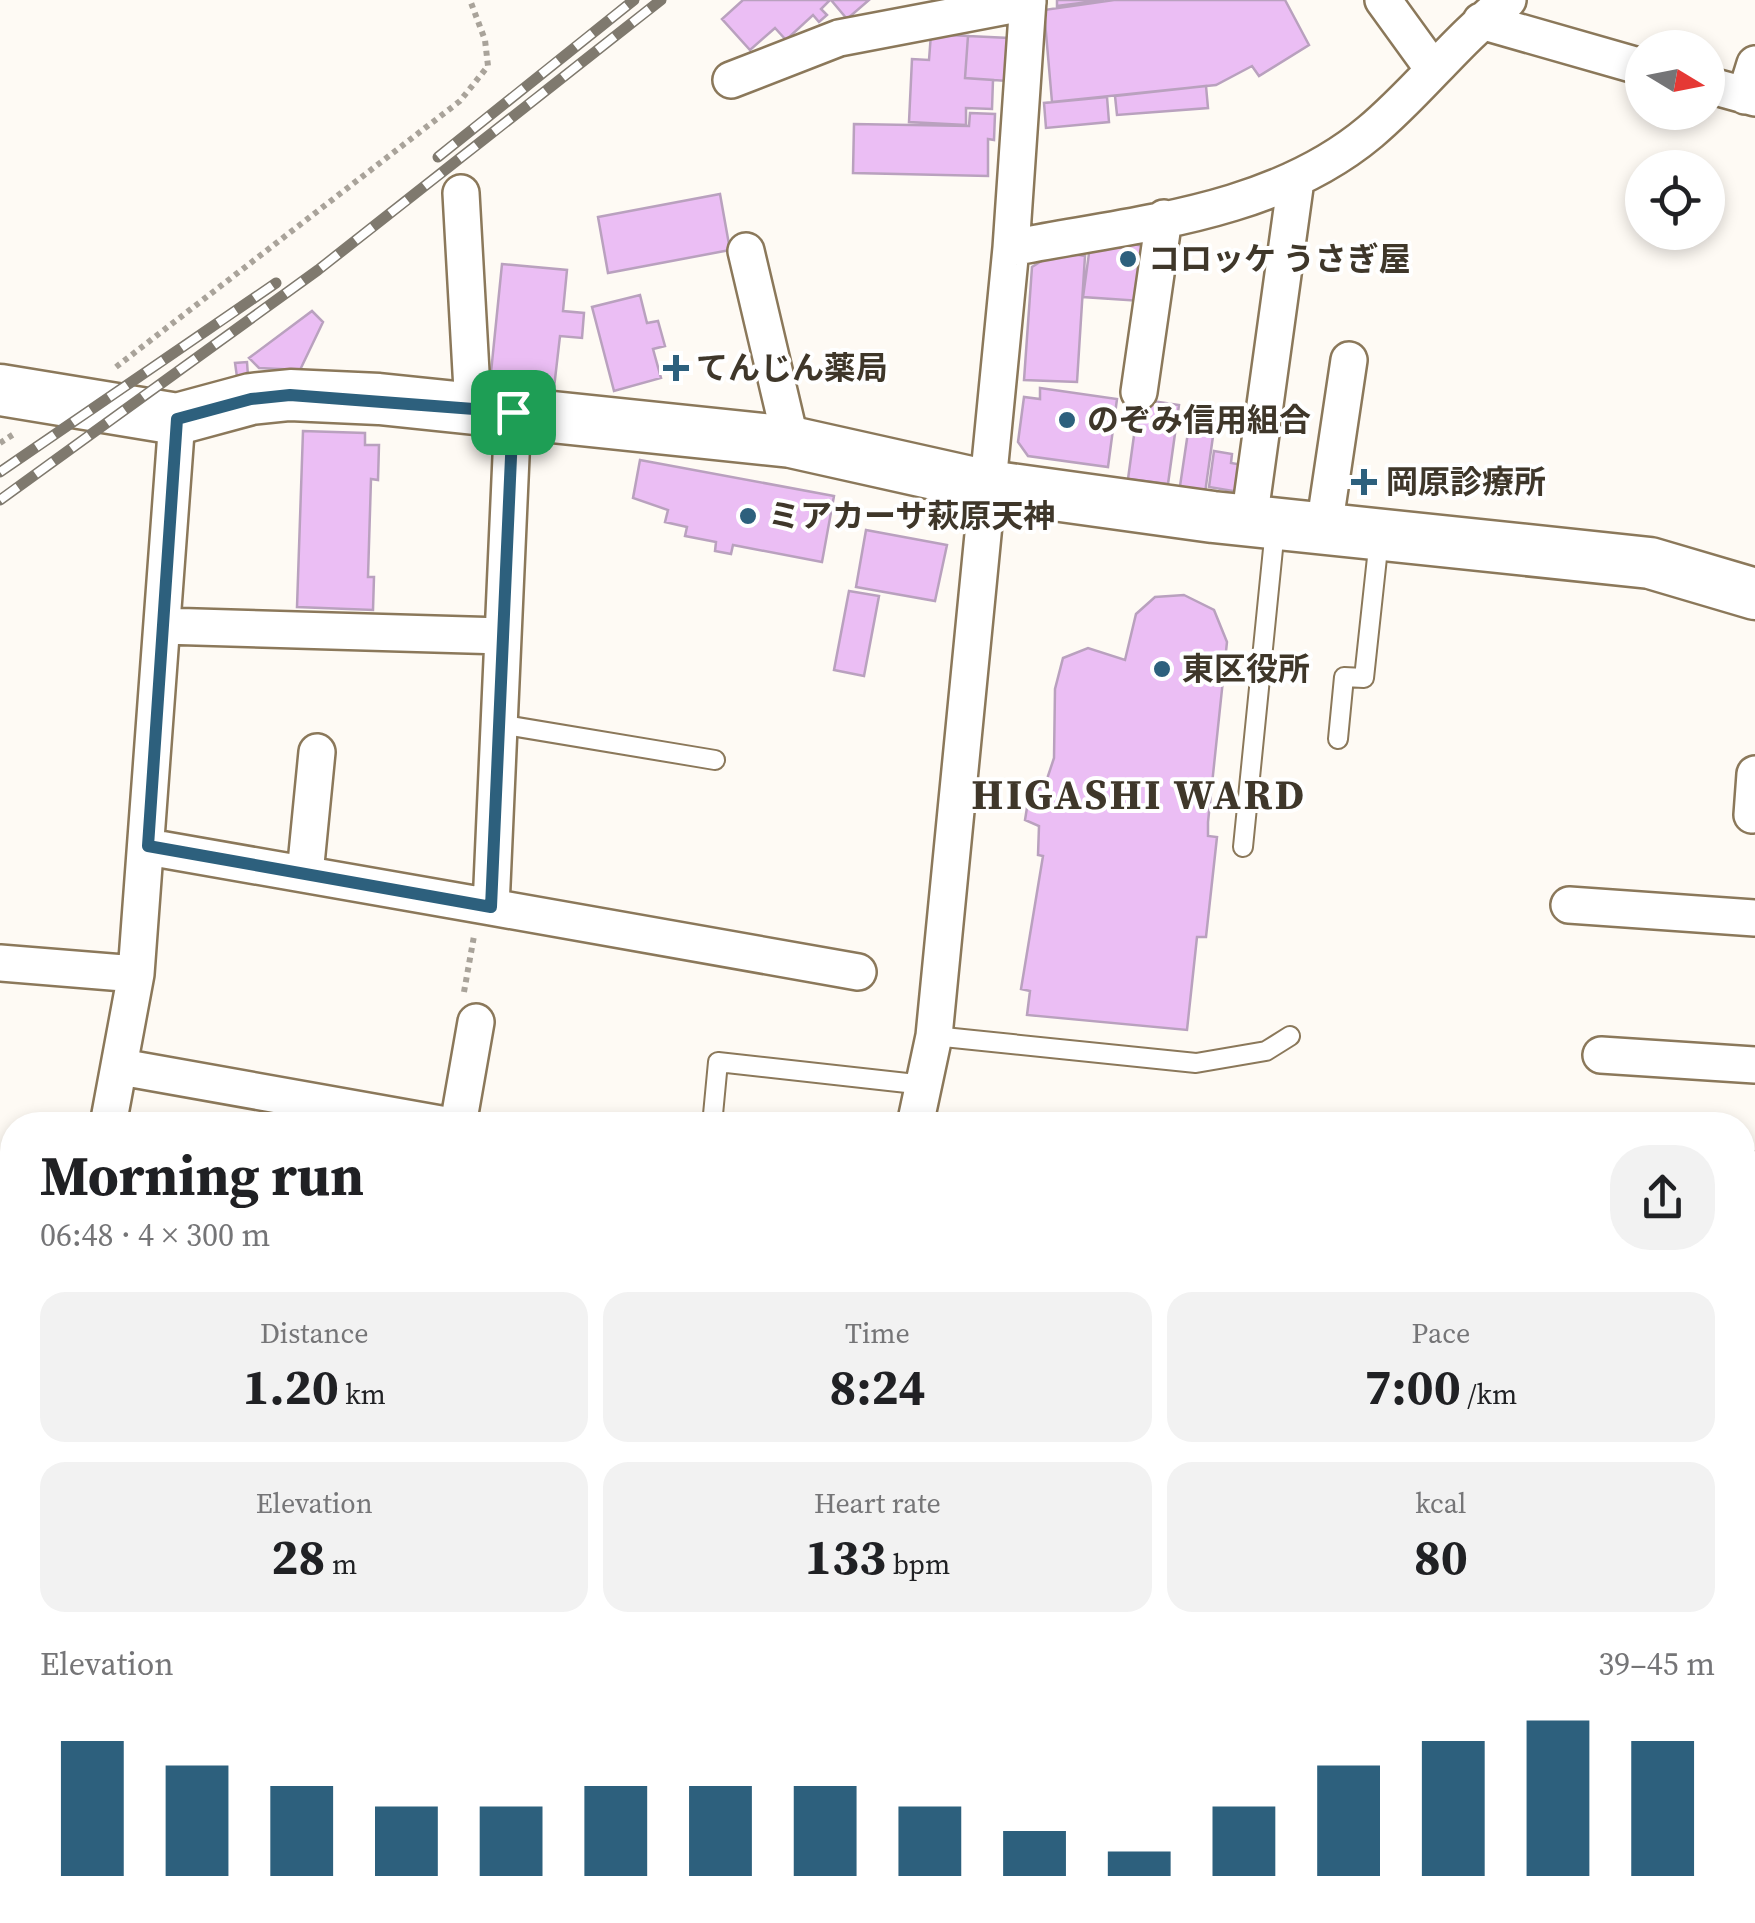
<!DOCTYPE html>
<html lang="en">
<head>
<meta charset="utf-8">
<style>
	body { margin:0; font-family:"Source Serif 4","Noto Sans JP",serif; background:#f2f2f2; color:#202124; height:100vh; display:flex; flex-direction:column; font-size:38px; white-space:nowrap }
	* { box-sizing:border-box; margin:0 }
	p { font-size:32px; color:#757577 }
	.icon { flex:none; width:55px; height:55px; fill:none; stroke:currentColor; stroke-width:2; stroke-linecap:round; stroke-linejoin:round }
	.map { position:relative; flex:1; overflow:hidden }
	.panel { position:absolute; left:0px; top:1112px; width:1755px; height:812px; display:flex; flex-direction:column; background:#fff; border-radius:40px 40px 0 0; box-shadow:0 5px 15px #0003 }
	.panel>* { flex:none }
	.needle { width:65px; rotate:100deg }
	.tools { position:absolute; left:1625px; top:30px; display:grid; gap:20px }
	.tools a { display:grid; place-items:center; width:100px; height:100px; border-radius:50%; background:#fff; box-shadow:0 5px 15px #0003; font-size:50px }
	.pin { position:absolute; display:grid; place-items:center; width:85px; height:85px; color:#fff; margin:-42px; border-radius:20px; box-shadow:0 5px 15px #0006 }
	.round { display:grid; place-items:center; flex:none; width:105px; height:105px; border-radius:40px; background:#f2f2f2 }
	.head { display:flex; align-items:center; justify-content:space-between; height:170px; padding:0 40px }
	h1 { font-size:55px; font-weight:700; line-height:75px }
	.metrics { display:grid; grid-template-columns:repeat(3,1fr); gap:15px; height:170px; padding:10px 40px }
	.metrics div { display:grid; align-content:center; border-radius:25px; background:#f2f2f2; text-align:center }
	.metrics b { font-size:50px; font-weight:700 }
	.metrics small { font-size:28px; font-weight:400 }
	.metrics p { font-size:28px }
	.chart { height:280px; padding:20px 40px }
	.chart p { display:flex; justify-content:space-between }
	.chart svg { width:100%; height:180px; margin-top:10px; stroke:#2d607d; stroke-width:6 }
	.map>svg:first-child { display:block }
	.building { fill:#ebbef4; stroke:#b9a1be; stroke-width:2.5 }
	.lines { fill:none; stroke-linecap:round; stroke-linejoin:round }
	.lane-casing { stroke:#8b785a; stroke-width:22 }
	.street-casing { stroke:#8b785a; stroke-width:40 }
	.secondary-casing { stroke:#8b785a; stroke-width:55 }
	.primary-casing { stroke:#8b785a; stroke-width:60 }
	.highway-casing { stroke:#8b785a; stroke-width:60 }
	.path { stroke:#a9a39a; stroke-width:6; stroke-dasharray:5 5; stroke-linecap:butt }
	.lane { stroke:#fff; stroke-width:18 }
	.street { stroke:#fff; stroke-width:35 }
	.secondary { stroke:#fff; stroke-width:50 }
	.primary { stroke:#fff; stroke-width:55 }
	.highway { stroke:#fff; stroke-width:55 }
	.rail-casing { stroke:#7f796e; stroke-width:11 }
	.rail { stroke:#fff; stroke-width:8; stroke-dasharray:22; stroke-linecap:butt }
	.highway-bridge-casing { stroke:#8b785a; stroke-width:60; stroke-linecap:butt }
	.highway-bridge { stroke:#fff; stroke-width:55 }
	.route-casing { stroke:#fff; stroke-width:20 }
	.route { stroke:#2d607d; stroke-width:12 }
	.poi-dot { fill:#2d607d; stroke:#fff; stroke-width:4 }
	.labels { text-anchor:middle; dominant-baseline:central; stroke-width:8; stroke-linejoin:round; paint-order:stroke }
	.poi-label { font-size:32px; font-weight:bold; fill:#3f372a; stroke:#fff; text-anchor:start }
	.district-label { font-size:42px; font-weight:bold; letter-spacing:2.5px; fill:#3f372a; stroke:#fff }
</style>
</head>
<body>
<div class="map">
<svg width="1755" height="1923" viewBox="0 0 1755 1923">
	<rect width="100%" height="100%" fill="#fefaf4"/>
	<path class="building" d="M743 0H830L821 9 827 15 819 22 813 15 786 40 775 28 750 50 722 19Z
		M831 0H869L847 19Z
		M1057 0H1104L1057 6Z
		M1114 0H1285L1309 45 1259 76 1252 66 1216 85 1052 102 1044 10Z
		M931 34 968 36 965 78 993 80 992 109 966 108V125L909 122 912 59 929 60Z
		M968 36 1009 38 1007 81 965 78Z
		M1206 86 1208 108 1117 115 1115 96Z
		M1107 97 1109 122 1046 128 1044 103Z
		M970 113 995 114 994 140 988 139V176L853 173 854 124 969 126Z
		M720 194 730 250 608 273 598 217Z
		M1127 243 1150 247 1141 301 1083 297 1090 246 1127 248Z
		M1067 253 1085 256 1077 382 1024 380 1032 267 1051 255Z
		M502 264 567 270 563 311 584 313 582 338 560 336 554 388 490 382Z
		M640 295 647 323 658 321 665 346 653 349 661 378 614 391 592 307Z
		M312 311 323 322 300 370 259 368 249 358Z
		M247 362 248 376 237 377 235 363Z
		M1040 388 1117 399 1108 467 1028 456 1018 442 1024 397 1040 399Z
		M1139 399 1179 405 1168 484 1128 479Z
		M1191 412 1216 415 1205 493 1180 486Z
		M303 431 365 433V445H379L378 480 371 479 368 577H374L373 610 297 607Z
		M1214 451 1232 454 1231 463 1243 465 1240 487 1233 491 1209 487Z
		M640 460 834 496 822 562 733 545 731 554 715 551 716 542 685 536 687 527 665 522 668 510 633 498Z
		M866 530 947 545 935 601 856 587Z
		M849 591 879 596 864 676 834 670Z
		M1184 595 1214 610 1227 642 1208 822V836L1217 837 1206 937H1197L1187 1030 1027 1015 1030 991 1021 989 1043 856 1038 855 1039 826 1025 820 1030 789 1044 788 1054 758 1055 689 1063 658 1088 648 1125 660 1136 614 1155 597Z"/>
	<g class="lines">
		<defs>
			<path id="lane" d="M499 724 715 760
				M1338 739 1344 677 1364 678 1379 539
				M1243 847 1275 529
				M934 1036 1196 1063 1266 1051 1290 1036
				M712 1125 718 1062 925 1085
				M562 1923 564 1912"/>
			<path id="street" d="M1383 0 1433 69
				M1481 21 1642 67
				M731 80 839 38 1028 2
				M1708 85 1755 98
				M1745 96 1755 64
				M461 193 473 408
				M1011 248C1132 224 1271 215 1370 132 1419 91 1457 39 1508 0
				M746 251 791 442
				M1139 392 1164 218
				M1249 521 1296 180
				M1324 528 1349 360
				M163 626 503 636
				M1752 815 1755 774
				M148 847 491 907 513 412
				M305 874 317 752
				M1569 905 1755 918
				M491 907 858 972
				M0 963 136 974
				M1601 1055 1755 1065
				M121 1067 446 1125
				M108 1125 136 974 177 419
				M458 1125 476 1022
				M915 1125 934 1036 1011 248 1028 0
				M1742 1169 1755 1170
				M0 1421 12 1416
				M0 1472 12 1515
				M1742 1648 1755 1650
				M135 1912 138 1923
				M321 1912 367 1923
				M1117 1912 1118 1923
				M1437 1912 1438 1923
				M816 1923 818 1912
				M948 1923 950 1912"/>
			<path id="secondary" d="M0 390 177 419 251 399 290 395 379 399 791 442 988 486 1213 517 1650 563 1755 594"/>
			<path id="primary" d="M0 1614 12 1657
				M88 1912 91 1923"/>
			<path id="highway" d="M36 1912 40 1923"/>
		</defs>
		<use href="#lane" class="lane-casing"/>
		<use href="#street" class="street-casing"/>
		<use href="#secondary" class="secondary-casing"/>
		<use href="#primary" class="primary-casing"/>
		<use href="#highway" class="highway-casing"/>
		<path class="path" d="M116 367 460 101 488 66 485 40 470 0
			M0 443 14 434
			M464 992 474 936"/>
		<use href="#lane" class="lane"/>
		<use href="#street" class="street"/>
		<use href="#secondary" class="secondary"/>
		<use href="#primary" class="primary"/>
		<use href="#highway" class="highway"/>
		<defs>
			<path id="rail" d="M438 157 634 0
				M0 472 276 283
				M0 500 318 270 661 0"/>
		</defs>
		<use href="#rail" class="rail-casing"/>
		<use href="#rail" class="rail"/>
		<defs>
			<path id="highway-bridge" d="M0 1794 12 1835"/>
		</defs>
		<use href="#highway-bridge" class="highway-bridge-casing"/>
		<use href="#highway-bridge" class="highway-bridge"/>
	</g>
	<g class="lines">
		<defs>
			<path id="route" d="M290 395 513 412 491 907 148 846 177 419 251 399Z"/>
		</defs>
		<use href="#route" class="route-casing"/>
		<use href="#route" class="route"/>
	</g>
	<g class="poi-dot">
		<circle cx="1128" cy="259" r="10"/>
		<path d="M671 353h10v10h10v10h-10v10h-10v-10h-10v-10h10z"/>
		<circle cx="1067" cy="420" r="10"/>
		<path d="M1359 467h10v10h10v10h-10v10h-10v-10h-10v-10h10z"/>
		<circle cx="748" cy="516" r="10"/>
		<circle cx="1162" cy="669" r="10"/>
	</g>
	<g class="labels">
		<g class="poi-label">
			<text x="1148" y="259">コロッケ うさぎ屋</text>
			<text x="696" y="368">てんじん薬局</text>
			<text x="1087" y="420">のぞみ信用組合</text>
			<text x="1386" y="482">岡原診療所</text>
			<text x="768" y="516">ミアカーサ萩原天神</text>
			<text x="1182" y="669">東区役所</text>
		</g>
		<g class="district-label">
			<text x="1139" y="794">HIGASHI WARD</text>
		</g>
	</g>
</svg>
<div class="tools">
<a><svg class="needle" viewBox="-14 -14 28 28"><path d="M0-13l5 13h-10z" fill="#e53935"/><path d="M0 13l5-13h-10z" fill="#757577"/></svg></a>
<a><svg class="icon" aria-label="locate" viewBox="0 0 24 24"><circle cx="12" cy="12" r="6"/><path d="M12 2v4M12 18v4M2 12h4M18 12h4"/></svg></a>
</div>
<div class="pin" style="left:513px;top:412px;background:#1e9e55"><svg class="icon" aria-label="arrive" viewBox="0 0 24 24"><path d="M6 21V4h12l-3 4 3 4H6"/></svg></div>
<section class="panel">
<div class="head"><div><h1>Morning run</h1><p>06:48 · 4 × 300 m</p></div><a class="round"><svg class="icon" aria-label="share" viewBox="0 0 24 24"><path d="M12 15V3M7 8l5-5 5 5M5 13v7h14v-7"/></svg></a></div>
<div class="metrics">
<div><p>Distance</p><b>1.20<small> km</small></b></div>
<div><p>Time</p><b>8:24</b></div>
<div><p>Pace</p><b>7:00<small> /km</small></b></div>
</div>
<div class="metrics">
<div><p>Elevation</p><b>28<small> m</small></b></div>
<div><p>Heart rate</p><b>133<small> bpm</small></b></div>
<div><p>kcal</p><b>80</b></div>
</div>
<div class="chart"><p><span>Elevation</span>39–45 m</p>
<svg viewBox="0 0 160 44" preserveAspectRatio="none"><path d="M5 44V11M15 44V17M25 44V22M35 44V27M45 44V27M55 44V22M65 44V22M75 44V22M85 44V27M95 44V33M105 44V38M115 44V27M125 44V17M135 44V11M145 44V6M155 44V11"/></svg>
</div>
</section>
</div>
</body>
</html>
